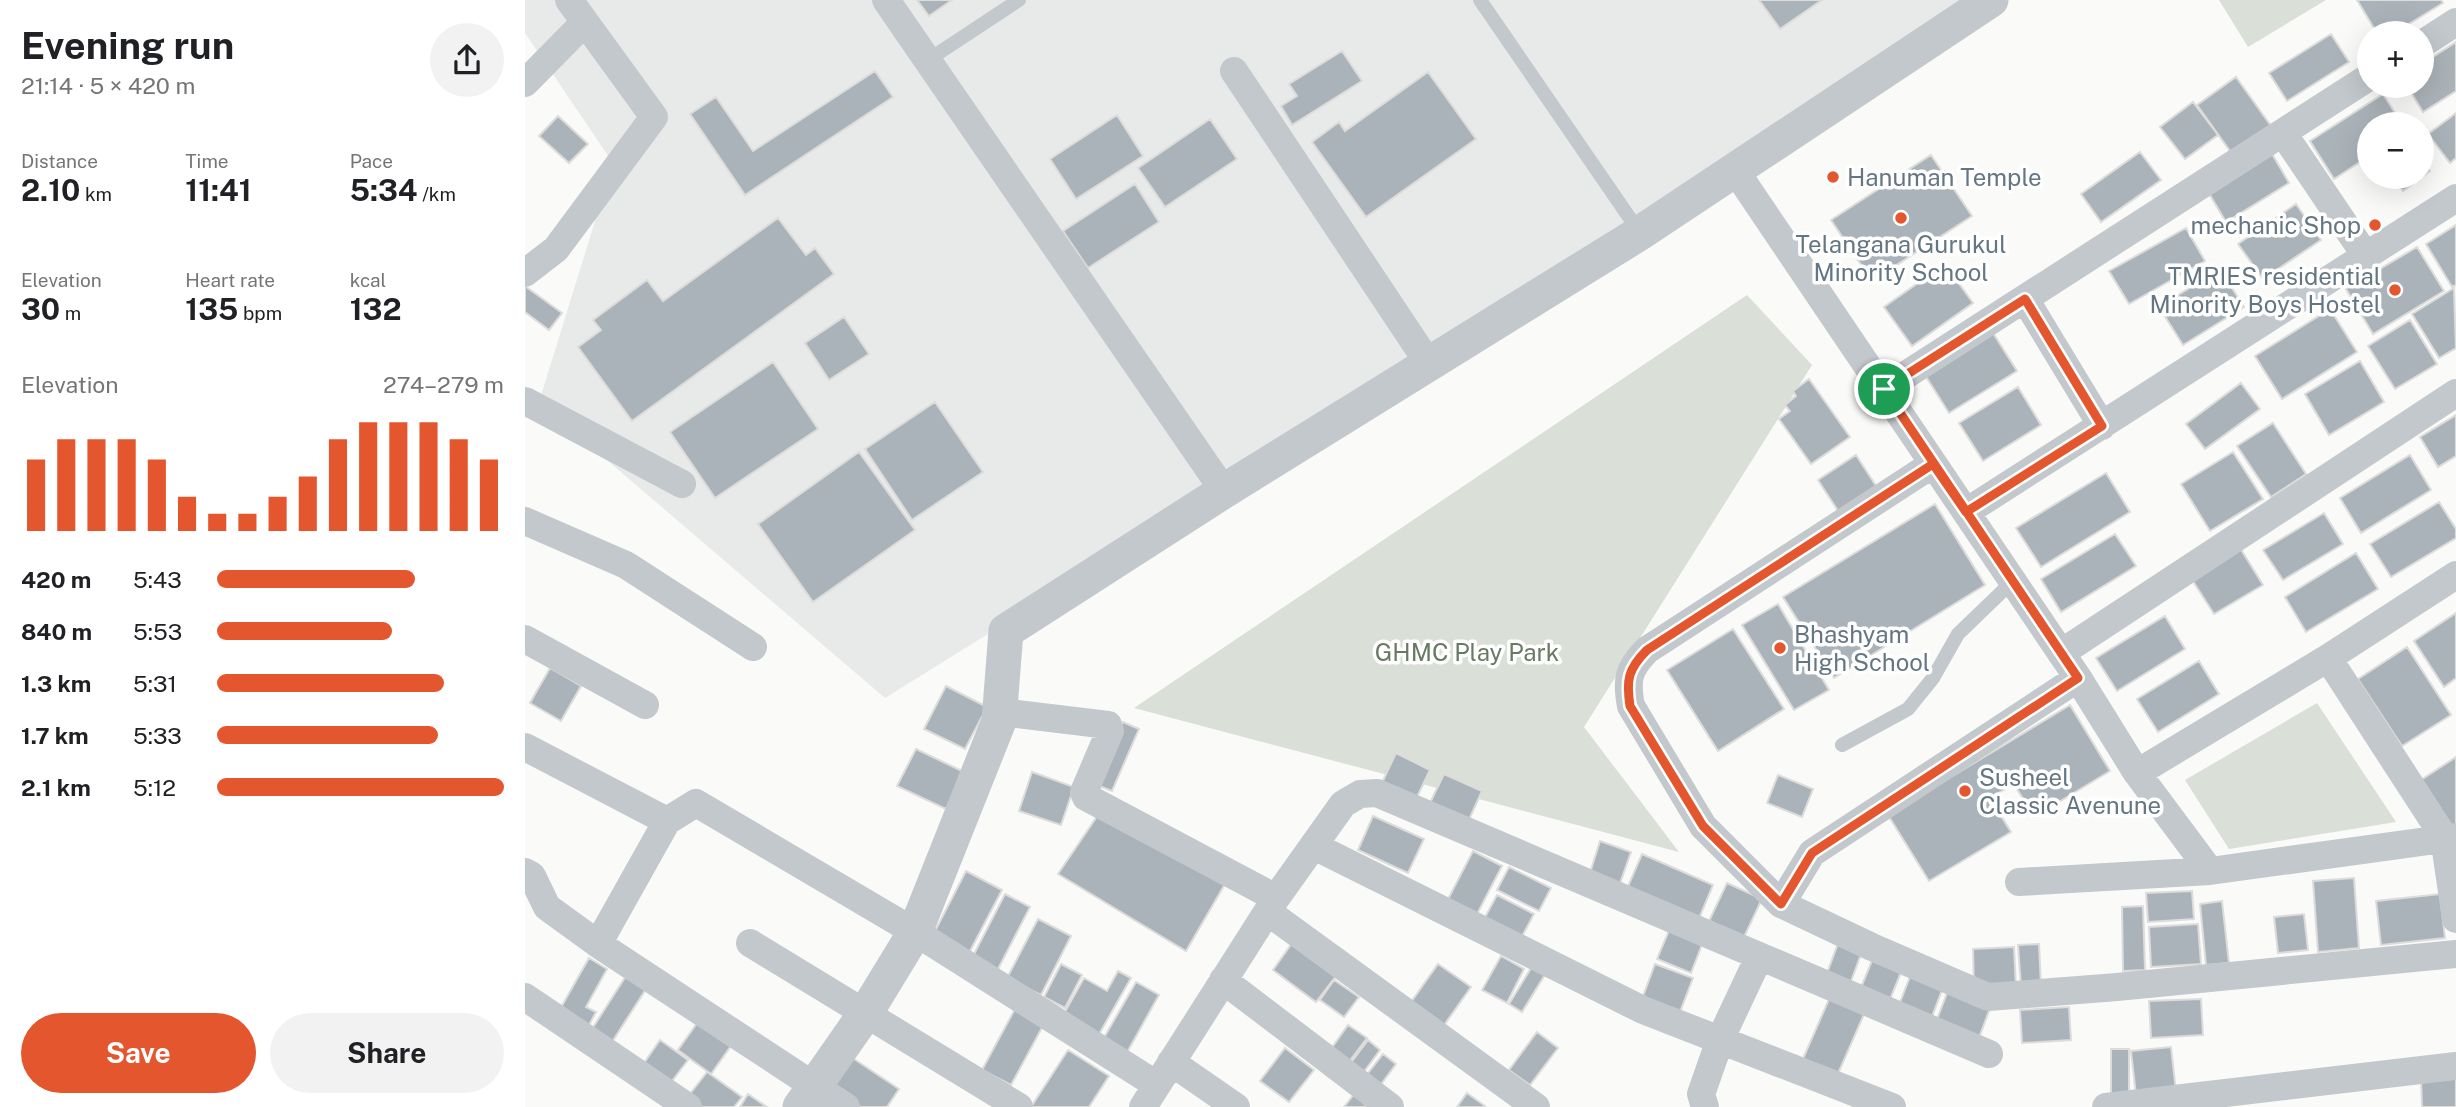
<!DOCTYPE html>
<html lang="en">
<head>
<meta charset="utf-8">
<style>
	body { margin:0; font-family:"Public Sans",sans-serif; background:#f2f2f2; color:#202124; height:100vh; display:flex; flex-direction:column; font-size:26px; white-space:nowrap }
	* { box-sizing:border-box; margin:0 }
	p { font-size:23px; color:#757577 }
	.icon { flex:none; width:38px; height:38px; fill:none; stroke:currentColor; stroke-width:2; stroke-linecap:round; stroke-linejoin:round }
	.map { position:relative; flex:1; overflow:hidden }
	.panel { display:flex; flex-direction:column; background:#fff; width:525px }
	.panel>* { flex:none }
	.controls { position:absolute; left:1832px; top:21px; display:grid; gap:14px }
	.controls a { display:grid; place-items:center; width:77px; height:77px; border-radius:50%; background:#fff; box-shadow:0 7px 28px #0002; font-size:35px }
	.pin { position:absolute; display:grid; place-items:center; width:60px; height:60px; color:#fff; margin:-30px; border:4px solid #fff; border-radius:50%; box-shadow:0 2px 7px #0007 }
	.round { display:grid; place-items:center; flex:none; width:74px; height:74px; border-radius:37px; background:#f2f2f2 }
	.head { display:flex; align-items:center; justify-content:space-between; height:119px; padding:0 21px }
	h1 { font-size:38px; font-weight:700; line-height:52px }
	.metrics { display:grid; grid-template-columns:repeat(3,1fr); gap:10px; height:119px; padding:7px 21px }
	.metrics div { display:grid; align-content:center }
	.metrics b { font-size:30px; font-weight:700 }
	.metrics small { font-size:19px; font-weight:400 }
	.metrics p { font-size:19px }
	.chart { height:196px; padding:14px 21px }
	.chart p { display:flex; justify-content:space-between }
	.chart svg { width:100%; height:126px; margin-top:7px; stroke:#e4572e; stroke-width:6 }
	.button { display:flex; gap:14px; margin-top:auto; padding:14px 21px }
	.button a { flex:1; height:80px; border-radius:42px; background:#e4572e; color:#fff; font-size:28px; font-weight:700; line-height:80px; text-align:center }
	.button a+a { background:#f2f2f2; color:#202124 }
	ul { padding:0 21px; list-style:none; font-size:23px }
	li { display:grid; grid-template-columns:112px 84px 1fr; align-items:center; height:52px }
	li i { height:18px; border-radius:9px; background:#e4572e }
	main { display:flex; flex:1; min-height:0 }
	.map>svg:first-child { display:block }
	.built { fill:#e8e9e9 }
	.green { fill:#dadfd7 }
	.building { fill:#aab3b9; stroke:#dcdcda; stroke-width:2 }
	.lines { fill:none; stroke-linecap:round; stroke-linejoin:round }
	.service { stroke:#c3c8cc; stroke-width:14 }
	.minor { stroke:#c3c8cc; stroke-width:28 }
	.tertiary { stroke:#c3c8cc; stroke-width:35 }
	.route-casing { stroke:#fff; stroke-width:14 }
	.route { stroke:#e4572e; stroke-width:9 }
	.poi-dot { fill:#e4572e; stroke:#fff; stroke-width:2.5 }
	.labels { text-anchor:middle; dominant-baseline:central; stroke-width:7; stroke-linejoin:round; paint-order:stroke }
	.poi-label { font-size:24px; fill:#657683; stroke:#fff; text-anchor:start }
	.park-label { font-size:24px; fill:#687a64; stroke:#fff }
</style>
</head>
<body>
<main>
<section class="panel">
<div class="head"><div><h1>Evening run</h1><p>21:14 · 5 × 420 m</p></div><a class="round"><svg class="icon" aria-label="share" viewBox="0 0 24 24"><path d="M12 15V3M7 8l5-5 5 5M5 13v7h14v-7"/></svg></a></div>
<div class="metrics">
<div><p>Distance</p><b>2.10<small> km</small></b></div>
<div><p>Time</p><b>11:41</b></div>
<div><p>Pace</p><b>5:34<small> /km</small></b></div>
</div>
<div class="metrics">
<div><p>Elevation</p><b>30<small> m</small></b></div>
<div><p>Heart rate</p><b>135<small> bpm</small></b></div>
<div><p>kcal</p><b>132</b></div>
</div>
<div class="chart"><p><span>Elevation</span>274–279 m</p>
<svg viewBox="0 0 160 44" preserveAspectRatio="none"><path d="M5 44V19M15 44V12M25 44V12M35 44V12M45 44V19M55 44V32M65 44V38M75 44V38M85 44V32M95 44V25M105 44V12M115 44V6M125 44V6M135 44V6M145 44V12M155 44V19"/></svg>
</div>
<ul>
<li><b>420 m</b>5:43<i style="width:69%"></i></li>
<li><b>840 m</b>5:53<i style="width:61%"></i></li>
<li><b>1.3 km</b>5:31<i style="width:79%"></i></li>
<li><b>1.7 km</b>5:33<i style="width:77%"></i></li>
<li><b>2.1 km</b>5:12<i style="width:100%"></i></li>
</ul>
<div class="button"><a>Save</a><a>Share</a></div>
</section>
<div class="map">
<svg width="1931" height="1107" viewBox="0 0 1931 1107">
	<rect width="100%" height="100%" fill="#fafaf8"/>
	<path class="built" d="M0 0H1482L360 698 14 402 88 163 0 33Z"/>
	<path class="green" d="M1694 0H1801L1723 47Z
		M1222 295 1287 365 1059 727 1154 852 609 708Z
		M1792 703 1871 822 1704 849 1660 780Z"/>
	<path class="building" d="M392 0H427L404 16Z
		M1234 0H1297L1255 29Z
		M1832 0H1916L1918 3 1869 33H1852Z
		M1806 34 1824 62 1762 101 1744 73Z
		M1931 42V91L1898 112 1882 86H1897V64Z
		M817 51 837 81 767 125 756 106 772 96 764 84Z
		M350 71 368 97 220 195 165 114 191 97 228 151Z
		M903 72 951 139 841 217 787 142 814 122 820 131Z
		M1711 77 1751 133 1710 158 1672 105Z
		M1858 94 1877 124H1844V156L1809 179 1785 141Z
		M1668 102 1693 135 1660 159 1635 127Z
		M1931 113V158L1925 163 1903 134Z
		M592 115 618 156 551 199 525 159Z
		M33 116 63 144 44 163 14 136Z
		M685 119 712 159 640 207 613 168Z
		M1615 152 1636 180 1576 222 1556 194Z
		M1746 152 1764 183 1701 222 1682 190Z
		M1406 155 1447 216 1347 281 1306 220Z
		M1897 161 1905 171 1878 191 1867 177H1897Z
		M610 184 634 222 563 268 538 231Z
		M1771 204 1796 240 1738 279 1713 244Z
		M253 218 281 255 290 248 309 274 107 421 53 347 76 330 68 320 122 280 138 301Z
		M1931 225V285L1927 287 1901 244Z
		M1661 228 1680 261 1604 304 1584 271Z
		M1892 247 1919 291 1848 334 1821 289Z
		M1420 264 1448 303 1387 346 1359 307Z
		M1695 269 1719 307 1658 345 1634 307Z
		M0 286 37 313 24 330 0 312Z
		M1929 288 1931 348 1914 358 1887 314Z
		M1805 309 1832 352 1757 399 1730 356Z
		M319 317 344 354 304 380 280 343Z
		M1885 320 1912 364 1870 389 1843 346Z
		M1468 333 1492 371 1424 413 1400 375Z
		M1835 361 1859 402 1804 435 1780 394Z
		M248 362 293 429 190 498 145 432Z
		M1284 379 1325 437 1286 464 1254 419 1265 411 1260 405 1271 396 1268 391Z
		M1716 383 1735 409 1680 449 1661 424Z
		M1493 387 1516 425 1458 461 1434 423Z
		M410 402 458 472 387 520 340 449Z
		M1931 415V456L1913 467 1895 437Z
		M1748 423 1781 474 1746 497 1712 446Z
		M334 452 390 530 288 602 233 524Z
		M1708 452 1738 499 1685 531 1656 484Z
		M1331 455 1355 492 1317 517 1293 480Z
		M1885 455 1906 490 1836 533 1815 498Z
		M1581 473 1605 512 1516 567 1491 528Z
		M1914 502 1931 529V538L1866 577 1845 544Z
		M1410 504 1460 585 1309 678 1258 597Z
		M1799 513 1818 544 1758 580 1738 550Z
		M1590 534 1611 566 1536 612 1516 579Z
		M1715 548 1738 585 1689 614 1666 578Z
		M1831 553 1853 589 1781 632 1760 597Z
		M1253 604 1304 690 1269 710 1217 625Z
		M1931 613V678L1919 687 1889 641Z
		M1640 616 1660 649 1592 691 1571 658Z
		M1208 629 1259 709 1193 751 1142 670Z
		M1882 647 1926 715 1877 746 1833 679Z
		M1674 661 1694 694 1633 732 1612 699Z
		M25 668 56 686 36 721 5 703Z
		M421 686 462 707 440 749 399 729Z
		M1545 705 1585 771 1509 817 1489 784 1465 798 1486 832 1404 881 1363 815Z
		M598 722 614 729 587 791 572 785Z
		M391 749 439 772 421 809 372 786Z
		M871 753 905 770 890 801 856 785Z
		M1931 757V827L1928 829 1896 780Z
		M507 772 549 787 536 825 494 811Z
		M919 774 957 791 942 824 903 807Z
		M1253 775 1288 789 1277 817 1242 803Z
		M573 815 700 884 661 951 533 874Z
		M848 816 899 839 883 873 833 850Z
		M1075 841 1106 852 1094 886 1064 876Z
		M948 851 977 866 950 918 921 903Z
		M1117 854 1188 885 1173 921 1101 891Z
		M984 867 1026 888 1014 911 972 890Z
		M441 871 477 890 444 953 408 935Z
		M1829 878 1834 948 1793 952 1788 881Z
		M1202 883 1237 899 1219 937 1184 921Z
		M1667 891 1669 919 1623 922 1621 893Z
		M480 894 505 907 472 971 447 958Z
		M1915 894 1920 938 1856 945 1851 901Z
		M972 895 1009 914 995 940 958 921Z
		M1697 901 1704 963 1681 965 1675 904Z
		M1618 906 1620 970 1598 971 1597 907Z
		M1779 914 1783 950 1753 953 1749 917Z
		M513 919 546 936 516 995 482 978Z
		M1673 924 1676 964 1626 967 1624 927Z
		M1145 928 1178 942 1166 973 1132 959Z
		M1315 938 1339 946 1325 984 1301 976Z
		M770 939 814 972 791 1002 748 970Z
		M1514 944 1516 986 1496 987 1493 945Z
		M1489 947 1491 987 1449 988 1448 949Z
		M1350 953 1379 965 1364 1002 1335 990Z
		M976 956 999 969 982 1003 957 990Z
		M64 958 82 969 61 1007 71 1012 63 1027 34 1011Z
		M536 964 557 975 540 1008 519 997Z
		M913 964 946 987 917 1028 884 1005Z
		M1130 964 1168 978 1155 1012 1117 999Z
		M1008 965 1021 973 997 1012 984 1004Z
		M1388 969 1420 982 1405 1022 1372 1010Z
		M593 971 606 978 573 1036 537 1017 559 978 582 991Z
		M101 976 121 989 87 1042 67 1029Z
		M809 980 834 997 819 1017 795 1000Z
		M611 982 634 995 600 1056 576 1043Z
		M1424 988 1467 1003 1452 1043 1409 1027Z
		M1305 997 1340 1012 1312 1076 1277 1061Z
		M1676 999 1678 1035 1626 1038 1624 1001Z
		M1544 1007 1546 1040 1497 1043 1495 1010Z
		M490 1009 519 1024 486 1085 457 1070Z
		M175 1019 208 1043 186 1074 153 1050Z
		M823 1025 842 1038 824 1062 806 1049Z
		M1012 1032 1033 1048 1005 1085 984 1070Z
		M135 1040 163 1060 144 1085 117 1066Z
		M843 1040 855 1050 838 1073 825 1064Z
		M1646 1047 1651 1091 1611 1095 1606 1051Z
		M760 1048 789 1070 764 1102 735 1081Z
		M1586 1049H1604V1094H1586Z
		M543 1050 584 1076 564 1107H506Z
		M858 1054 871 1064 854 1087 840 1077Z
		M326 1057 374 1089 362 1107H335L305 1087Z
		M182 1072 217 1097 209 1107H171L161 1099Z
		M1931 1077V1107H1897L1896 1079Z
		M830 1093 842 1107H819Z
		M942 1093 960 1106 959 1107H932Z
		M223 1094 242 1107H215Z"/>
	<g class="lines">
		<path class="service" d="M955 0 1115 233
			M403 60 494 0
			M1317 745 1383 709 1408 678 1433 634 1488 581"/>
		<path class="minor" d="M361 0 699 491
			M1897 44 1931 22
			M709 71 904 364
			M0 83 60 22
			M1758 133 1841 256
			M1210 170 1553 678 1612 773 1685 871
			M0 273 31 249 129 117 44 0
			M1500 299 1577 426
			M1359 389 1844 77
			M0 401 157 484
			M1408 464 1122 650C1103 669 1101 680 1106 706L1178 826 1256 904 1347 947 1463 997 1592 987 1931 954
			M1441 512 1931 198
			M0 521 101 565 228 647
			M0 639 120 705
			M1536 653 1931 393
			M1803 658 1919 837 1931 919
			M476 712 583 725 585 731 559 792 561 797 751 898
			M0 747 142 821 171 803 390 932 632 1085
			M1612 773 1803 658 1931 575
			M789 846 1118 1010 1367 1107
			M0 872 7 876 22 907 73 944 321 1107
			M1494 882 1685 871 1931 837
			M1256 904 1287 853 1553 678
			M743 912 1011 1107
			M225 943 494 1107
			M73 944 142 821
			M698 980 865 1107
			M0 997 163 1107
			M646 1062 711 1107
			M618 1107 751 898 818 804 835 794 852 793 1464 1054
			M1180 1107 1176 1094 1195 1040 1234 957
			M1581 1107 1931 1066"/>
		<path class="tertiary" d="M275 1107 340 1014 390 932 474 721 481 631 699 491 1115 233 1466 0"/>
	</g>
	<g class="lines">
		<defs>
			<path id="route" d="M1359 389 1553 678 1287 853 1256 904 1178 826 1105 706C1101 680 1103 669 1122 650L1408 464 1441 512 1577 426 1500 299 1359 389"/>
		</defs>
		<use href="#route" class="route-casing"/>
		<use href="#route" class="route"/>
	</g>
	<g class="poi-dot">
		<circle cx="1308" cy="177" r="7"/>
		<circle cx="1376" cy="218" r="7"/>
		<circle cx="1850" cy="225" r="7"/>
		<circle cx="1870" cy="290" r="7"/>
		<circle cx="1255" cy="648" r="7"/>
		<circle cx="1440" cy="791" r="7"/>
	</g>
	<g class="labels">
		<g class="poi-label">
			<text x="1322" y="177">Hanuman Temple</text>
			<text x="1836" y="225" text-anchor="end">mechanic Shop</text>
			<text x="1376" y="244" text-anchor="middle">Telangana Gurukul<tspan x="1376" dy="28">Minority School</tspan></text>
			<text x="1856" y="276" text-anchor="end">TMRIES residential<tspan x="1856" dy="28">Minority Boys Hostel</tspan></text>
			<text x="1269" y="634">Bhashyam<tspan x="1269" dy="28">High School</tspan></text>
			<text x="1454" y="777">Susheel<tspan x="1454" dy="28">Classic Avenune</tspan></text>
		</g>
		<g class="park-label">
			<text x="942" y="652">GHMC Play Park</text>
		</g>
	</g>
</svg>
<div class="controls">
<a>+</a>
<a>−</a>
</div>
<div class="pin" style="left:1359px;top:389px;background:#1e9e55"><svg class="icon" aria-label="arrive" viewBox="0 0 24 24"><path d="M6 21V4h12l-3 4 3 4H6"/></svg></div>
</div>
</main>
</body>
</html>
